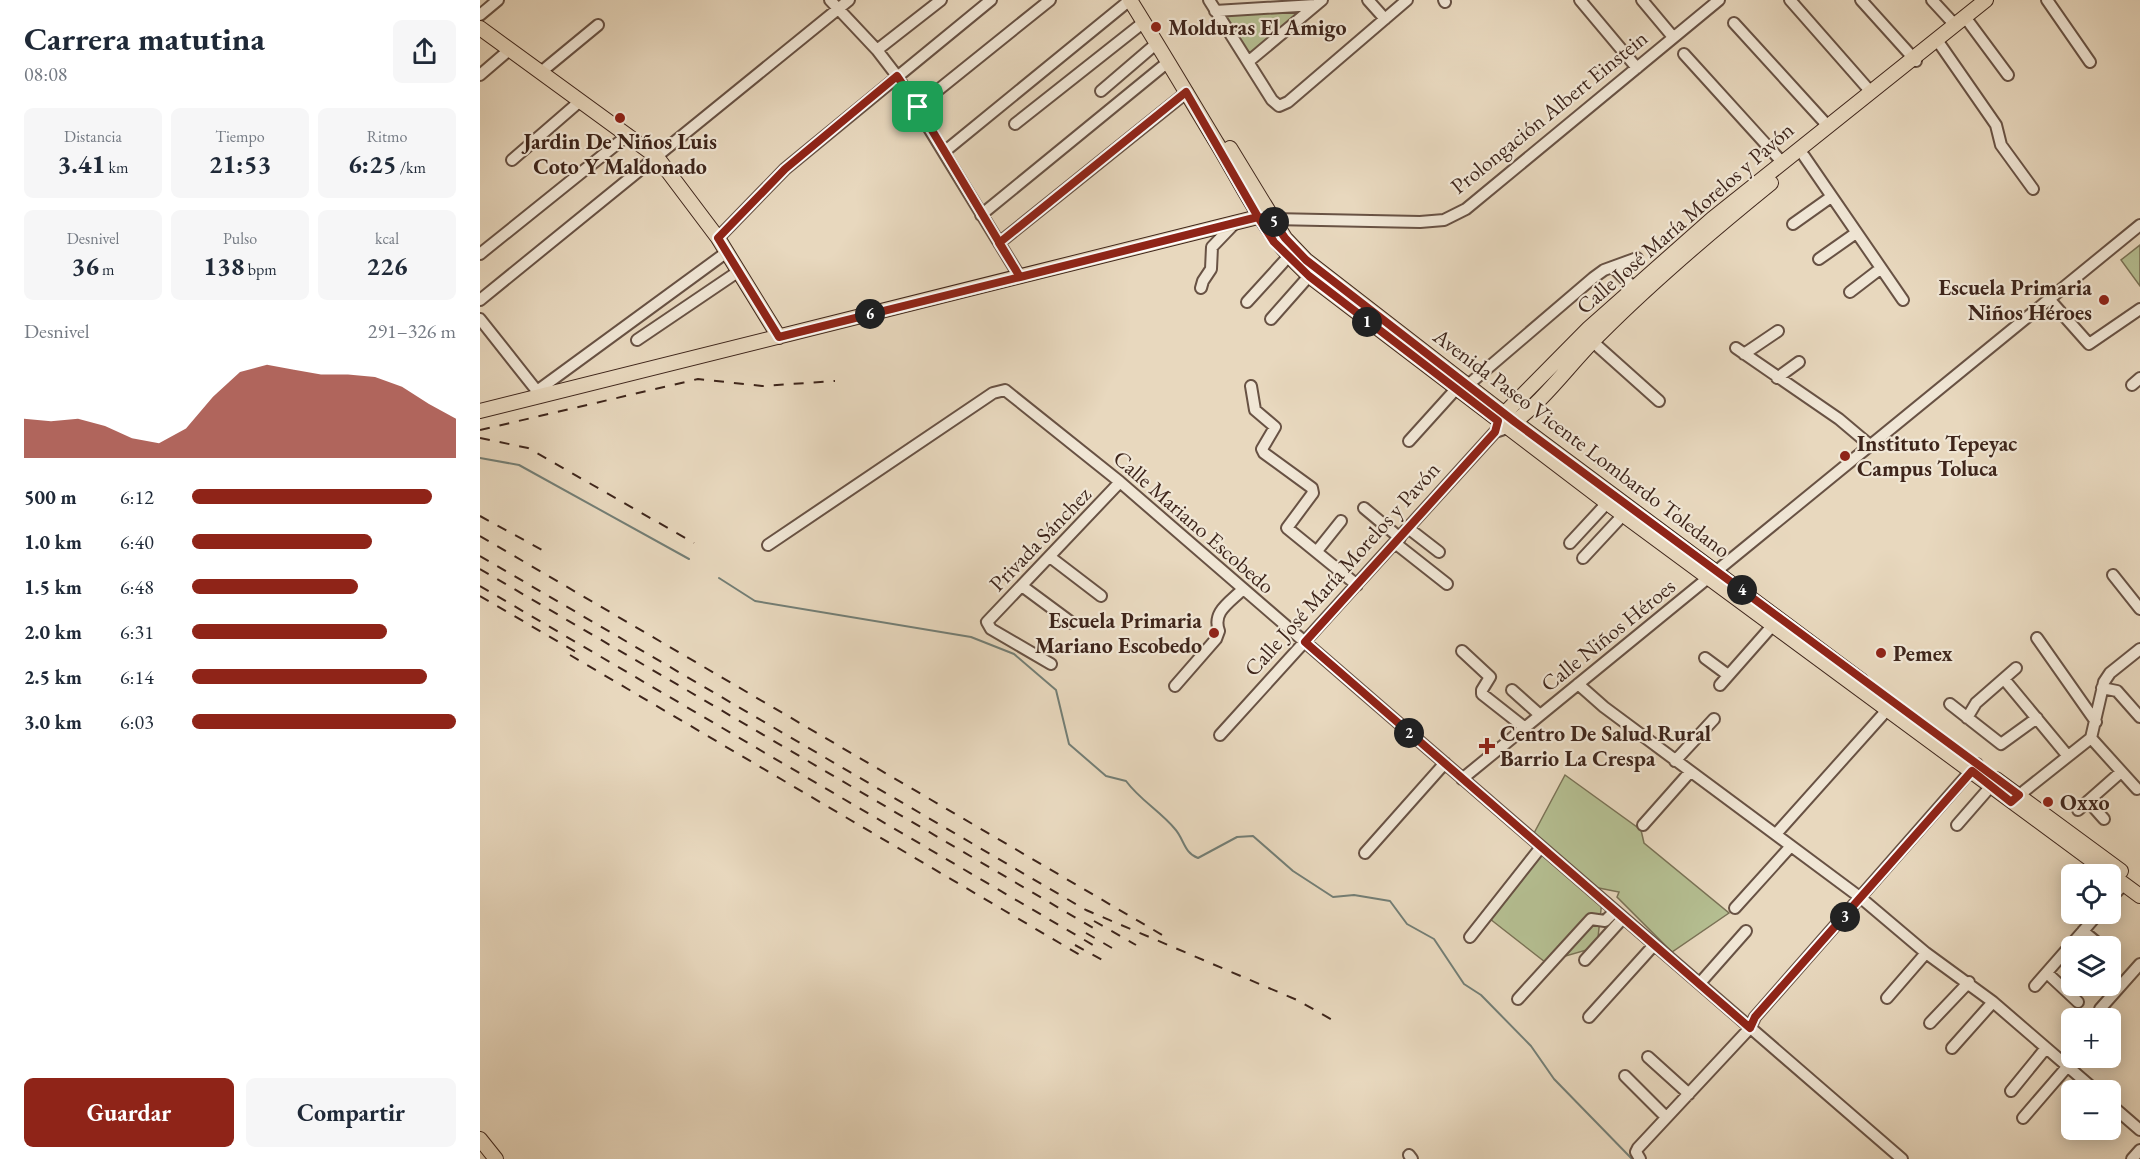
<!DOCTYPE html>
<html lang="es">
<head>
<meta charset="utf-8">
<style>
	body { margin:0; font-family:"EB Garamond",serif; background:#f6f6f7; color:#1f2937; height:100vh; display:flex; flex-direction:column; font-size:22px; white-space:nowrap }
	* { box-sizing:border-box; margin:0 }
	p { font-size:20px; color:#747a83 }
	.icon { flex:none; width:33px; height:33px; fill:none; stroke:currentColor; stroke-width:2; stroke-linecap:round; stroke-linejoin:round }
	.map { position:relative; flex:1; overflow:hidden }
	.details { display:flex; flex-direction:column; background:#fff; width:480px }
	.details>* { flex:none }
	.buttons { position:absolute; left:1581px; top:864px; display:grid; gap:12px }
	.buttons a { display:grid; place-items:center; width:60px; height:60px; border-radius:9px; background:#fff; box-shadow:0 3px 15px #0003; font-size:30px }
	.pin { position:absolute; display:grid; place-items:center; width:51px; height:51px; color:#fff; margin:-26px; border-radius:12px; box-shadow:0 3px 9px #0006 }
	.km { position:absolute; width:30px; height:30px; margin:-15px; border-radius:50%; background:#222; color:#fff; font-size:16px; line-height:30px; text-align:center }
	.round { display:grid; place-items:center; flex:none; width:63px; height:63px; border-radius:9px; background:#f6f6f7 }
	.summary { display:flex; align-items:center; justify-content:space-between; height:102px; padding:0 24px }
	h1 { font-size:33px; font-weight:700; line-height:45px }
	.stats { display:grid; grid-template-columns:repeat(3,1fr); gap:9px; height:102px; padding:6px 24px }
	.stats div { display:grid; align-content:center; border-radius:9px; background:#f6f6f7; text-align:center }
	.stats b { font-size:26px; font-weight:700 }
	.stats small { font-size:16px; font-weight:400 }
	.stats p { font-size:16px }
	.chart { height:168px; padding:12px 24px }
	.chart p { display:flex; justify-content:space-between }
	.chart svg { width:100%; height:108px; margin-top:6px; fill:#8f2418; opacity:.7 }
	.cta { display:flex; gap:12px; margin-top:auto; padding:12px 24px }
	.cta a { flex:1; height:69px; border-radius:9px; background:#8f2418; color:#fff; font-size:24px; font-weight:700; line-height:69px; text-align:center }
	.cta a+a { background:#f6f6f7; color:#1f2937 }
	ul { padding:0 24px; list-style:none; font-size:20px }
	li { display:grid; grid-template-columns:96px 72px 1fr; align-items:center; height:45px }
	li i { height:15px; border-radius:8px; background:#8f2418 }
	main { display:flex; flex:1; min-height:0 }
	.map>svg:first-child { display:block }
	.green { fill:#b5bf92; stroke:#7a7256; stroke-width:1.5 }
	.lines { fill:none; stroke-linecap:round; stroke-linejoin:round }
	.stream { stroke:#737e75; stroke-width:2 }
	.minor-casing { stroke:#685244; stroke-width:14 }
	.major-casing { stroke:#3e251b; stroke-width:16 }
	.minor { stroke:#f0e6d5; stroke-width:10 }
	.major { stroke:#e8d8be; stroke-width:14 }
	.rail { stroke:#3e251b; stroke-width:2; stroke-dasharray:10 10; stroke-linecap:butt }
	.route-casing { stroke:#fff; stroke-width:12 }
	.route { stroke:#8f2418; stroke-width:8 }
	.poi-dot { fill:#8f2418; stroke:#f0e6d5; stroke-width:2 }
	.labels { text-anchor:middle; dominant-baseline:central; stroke-width:4.5; stroke-linejoin:round; paint-order:stroke }
	.poi-label { font-size:22px; font-weight:bold; fill:#3e251b; stroke:#f0e6d5; text-anchor:start }
	.street-label { font-size:22px; fill:#3e251b; stroke:#f0e6d5 }
</style>
</head>
<body>
<main>
<section class="details">
<div class="summary"><div><h1>Carrera matutina</h1><p>08:08</p></div><a class="round"><svg class="icon" aria-label="share" viewBox="0 0 24 24"><path d="M12 15V3M7 8l5-5 5 5M5 13v7h14v-7"/></svg></a></div>
<div class="stats">
<div><p>Distancia</p><b>3.41<small> km</small></b></div>
<div><p>Tiempo</p><b>21:53</b></div>
<div><p>Ritmo</p><b>6:25<small> /km</small></b></div>
</div>
<div class="stats">
<div><p>Desnivel</p><b>36<small> m</small></b></div>
<div><p>Pulso</p><b>138<small> bpm</small></b></div>
<div><p>kcal</p><b>226</b></div>
</div>
<div class="chart"><p><span>Desnivel</span>291–326 m</p>
<svg viewBox="0 0 160 44" preserveAspectRatio="none"><path d="M0 44V28L10 29L20 28L30 31L40 36L50 38L60 32L70 19L80 9L90 6L100 8L110 10L120 10L130 11L140 15L150 22L160 28V44z"/></svg>
</div>
<ul>
<li><b>500 m</b>6:12<i style="width:91%"></i></li>
<li><b>1.0 km</b>6:40<i style="width:68%"></i></li>
<li><b>1.5 km</b>6:48<i style="width:63%"></i></li>
<li><b>2.0 km</b>6:31<i style="width:74%"></i></li>
<li><b>2.5 km</b>6:14<i style="width:89%"></i></li>
<li><b>3.0 km</b>6:03<i style="width:100%"></i></li>
</ul>
<div class="cta"><a>Guardar</a><a>Compartir</a></div>
</section>
<div class="map">
<svg width="1660" height="1159" viewBox="0 0 1660 1159">
	<rect width="100%" height="100%" fill="#e8d8be"/>
	<filter id="stains"><feTurbulence type="fractalNoise" baseFrequency=".00333" numOctaves="4"/><feColorMatrix values="0 0 0 0 .2 0 0 0 0 .09 0 0 0 0 .02 0 0 0 .5 -.17"/></filter>
	<radialGradient id="worn" r=".72"><stop offset=".6" stop-color="#630" stop-opacity="0"/><stop offset="1" stop-color="#630" stop-opacity=".3"/></radialGradient>
	<path class="green" d="M824 10 768 58 740 13Z
		M1660 245V286L1641 260Z
		M1085 775 1161 830 1164 843 1249 913 1192 952 1137 897 1139 892 1109 886 1053 835Z
		M1061 849 1122 900 1117 947 1065 962 1010 919 1061 856Z"/>
	<g class="lines">
		<path class="stream" d="M0 458 39 465 209 559
			M239 578 275 601 491 637 534 654 576 690 589 744 626 776 646 781C660 800 680 811 695 829 704 839 704 853 718 858L757 837 773 836 813 871 853 897 874 895 910 901 927 924 954 939 984 984 1001 995 1051 1046 1074 1079 1152 1159"/>
		<defs>
			<path id="minor" d="M350 0 397 50 417 76 540 277
				M729 0 792 100 799 106 808 102 927 0
				M888 0 905 19
				M964 0 965 2
				M1100 0 1157 68
				M1162 0 1193 37
				M1310 0 1390 91
				M1381 0 1436 61
				M1452 0 1475 25
				M1567 0 1610 62
				M735 11 835 5
				M0 15 18 0
				M1485 17 1528 75
				M1254 23 1347 125
				M1457 40 1516 125 1521 145 1553 189
				M397 50 461 0
				M1204 54 1302 162
				M768 62 842 0
				M61 72 118 25
				M0 75 29 50
				M621 91 677 43
				M437 107 570 0
				M535 124 664 22
				M464 152 650 0
				M1324 156 1423 300
				M32 160 99 102
				M501 215 688 62
				M792 219 940 222 964 220 986 209 1239 0
				M1313 224 1351 197
				M238 238 305 169 511 0
				M519 243 707 92
				M0 254 148 135
				M1339 259 1376 233
				M1133 267 1154 288
				M721 288 723 281 731 269 732 247 756 222
				M1370 292 1400 269
				M1569 299 1609 344 1660 309
				M0 300 369 0
				M767 302 808 257
				M0 319 57 391 59 397
				M791 319 829 276
				M157 340 259 271
				M1113 342 1179 401
				M1256 348 1359 419 1391 446
				M1264 354 1298 331
				M1297 378 1319 362
				M988 385 1113 278 1124 270 1157 258
				M1652 385 1660 378
				M771 386 775 410 795 427 782 449 784 453 832 488 833 493 807 528 877 585
				M57 391 247 252
				M929 441 976 389
				M884 508 920 538
				M928 528 959 552
				M915 543 967 584
				M1090 543 1127 503
				M288 545 513 393 525 390 640 482 1422 1159
				M837 551 861 521
				M570 557 621 596
				M1103 558 1143 515
				M1633 575 1660 609
				M542 586 592 623
				M1557 638 1616 722
				M982 651 1010 677 1002 690V694L1044 727
				M1225 658 1248 675
				M571 664 511 629 507 622 640 482
				M1524 679 1587 755
				M1098 684 1124 707 1381 898 1446 953 1513 1002 1615 1090
				M1240 685 1292 626
				M695 686 736 639 739 631C732 612 749 603 762 590
				M1622 688 1637 691 1660 717
				M1032 690 1060 715
				M1470 704 1521 744 1557 718
				M1487 718 1496 703 1536 668
				M740 735 1015 432 1027 428
				M1611 738 1657 789
				M1195 761 1234 719
				M982 779 1660 225
				M1533 800 1611 738 1624 682 1630 673 1660 649
				M1608 801 1624 819
				M1598 810 1641 772
				M1163 825 1210 772
				M1477 825 1511 786
				M1296 834 1407 710
				M885 853 965 763
				M1630 899 1644 884
				M1255 908 1311 846
				M1603 931 1621 946
				M990 937 1061 847
				M1630 955 1631 956
				M1105 960 1143 918
				M1567 973 1598 1002
				M1220 983 1266 931
				M1555 986 1618 914
				M1407 998 1446 953
				M1038 999 1111 919 1125 921 1135 911
				M1620 1009 1660 964
				M1109 1017 1174 945
				M1450 1023 1489 982
				M1472 1048 1513 1002
				M1168 1057 1209 1094
				M1145 1076 1186 1117
				M1531 1091 1566 1048
				M1630 1104 1660 1130
				M1543 1118 1587 1067
				M929 1155 932 1159
				M1160 1159 1156 1152 1158 1148 1270 1028 1275 1017 1497 764
				M1652 1159 1660 1150"/>
			<path id="major" d="M650 0C680 48 709 97 738 145 769 197 784 234 829 276L1127 503 1660 896
				M0 28 177 157 238 238 299 337
				M750 148 805 238 826 260 1035 422 1382 681
				M0 411 778 217 784 218
				M1019 419 1109 328 1232 219 1506 0
				M1028 427C1065 401 1090 363 1122 332 1175 279 1233 230 1291 183
				M1516 779 1641 871
				M0 1139 16 1159"/>
		</defs>
		<use href="#minor" class="minor-casing"/>
		<use href="#major" class="major-casing"/>
		<use href="#minor" class="minor"/>
		<use href="#major" class="major"/>
		<path class="rail" d="M0 430 218 379 282 386 355 381
			M0 438 48 448 214 543
			M0 516 64 551
			M0 536 684 936
			M0 556 606 910 817 1000 856 1022
			M0 569 620 932
			M0 586 613 945
			M0 596 101 655
			M90 655 600 955
			M614 921 656 945
			M606 933 632 948
			M595 945 624 961"/>
	</g>
	<g class="lines">
		<defs>
			<path id="route" d="M438 107 540 277 778 217 794 242 829 276 1018 421 1015 432 825 642 1270 1028 1275 1017 1492 771 1531 802 1539 795 1035 422 826 260 805 238 792 219 778 217 706 92 519 243 540 277 299 337 238 238 305 169 417 76 438 107"/>
		</defs>
		<use href="#route" class="route-casing"/>
		<use href="#route" class="route"/>
	</g>
	<g class="poi-dot">
		<circle cx="676" cy="27" r="6"/>
		<circle cx="140" cy="118" r="6"/>
		<circle cx="1624" cy="300" r="6"/>
		<circle cx="1365" cy="456" r="6"/>
		<circle cx="734" cy="633" r="6"/>
		<circle cx="1401" cy="653" r="6"/>
		<path d="M1004 737h6v6h6v6h-6v6h-6v-6h-6v-6h6z"/>
		<circle cx="1568" cy="802" r="6"/>
	</g>
	<g class="labels">
		<g class="poi-label">
			<text x="688" y="27">Molduras El Amigo</text>
			<text x="140" y="141" text-anchor="middle">Jardin De Niños Luis<tspan x="140" dy="25">Coto Y Maldonado</tspan></text>
			<text x="1612" y="287" text-anchor="end">Escuela Primaria<tspan x="1612" dy="25">Niños Héroes</tspan></text>
			<text x="1377" y="443">Instituto Tepeyac<tspan x="1377" dy="25">Campus Toluca</tspan></text>
			<text x="722" y="620" text-anchor="end">Escuela Primaria<tspan x="722" dy="25">Mariano Escobedo</tspan></text>
			<text x="1413" y="653">Pemex</text>
			<text x="1020" y="733">Centro De Salud Rural<tspan x="1020" dy="25">Barrio La Crespa</tspan></text>
			<text x="1580" y="802">Oxxo</text>
		</g>
		<g class="street-label">
			<text transform="translate(1069 112) rotate(-39)">Prolongación Albert Einstein</text>
			<text transform="translate(1205 218) rotate(-41)">Calle José María Morelos y Pavón</text>
			<text transform="translate(1102 443) rotate(37)">Avenida Paseo Vicente Lombardo Toledano</text>
			<text transform="translate(714 522) rotate(41)">Calle Mariano Escobedo</text>
			<text transform="translate(560 539) rotate(-46)">Privada Sánchez</text>
			<text transform="translate(862 569) rotate(-48)">Calle José María Morelos y Pavón</text>
			<text transform="translate(1128 635) rotate(-39)">Calle Niños Héroes</text>
		</g>
	</g>
	<rect width="100%" height="100%" filter="url(#stains)"/>
	<rect width="100%" height="100%" fill="url(#worn)"/>
</svg>
<div class="buttons">
<a><svg class="icon" aria-label="locate" viewBox="0 0 24 24"><circle cx="12" cy="12" r="6"/><path d="M12 2v4M12 18v4M2 12h4M18 12h4"/></svg></a>
<a><svg class="icon" aria-label="layers" viewBox="0 0 24 24"><path d="M12 4l9 5-9 5-9-5zM3 14l9 5 9-5"/></svg></a>
<a>+</a>
<a>−</a>
</div>
<div class="pin" style="left:438px;top:107px;background:#1e9e55"><svg class="icon" aria-label="arrive" viewBox="0 0 24 24"><path d="M6 21V4h12l-3 4 3 4H6"/></svg></div>
<b class="km" style="left:887px;top:322px">1</b>
<b class="km" style="left:929px;top:733px">2</b>
<b class="km" style="left:1365px;top:917px">3</b>
<b class="km" style="left:1262px;top:590px">4</b>
<b class="km" style="left:794px;top:222px">5</b>
<b class="km" style="left:390px;top:314px">6</b>
</div>
</main>
</body>
</html>
